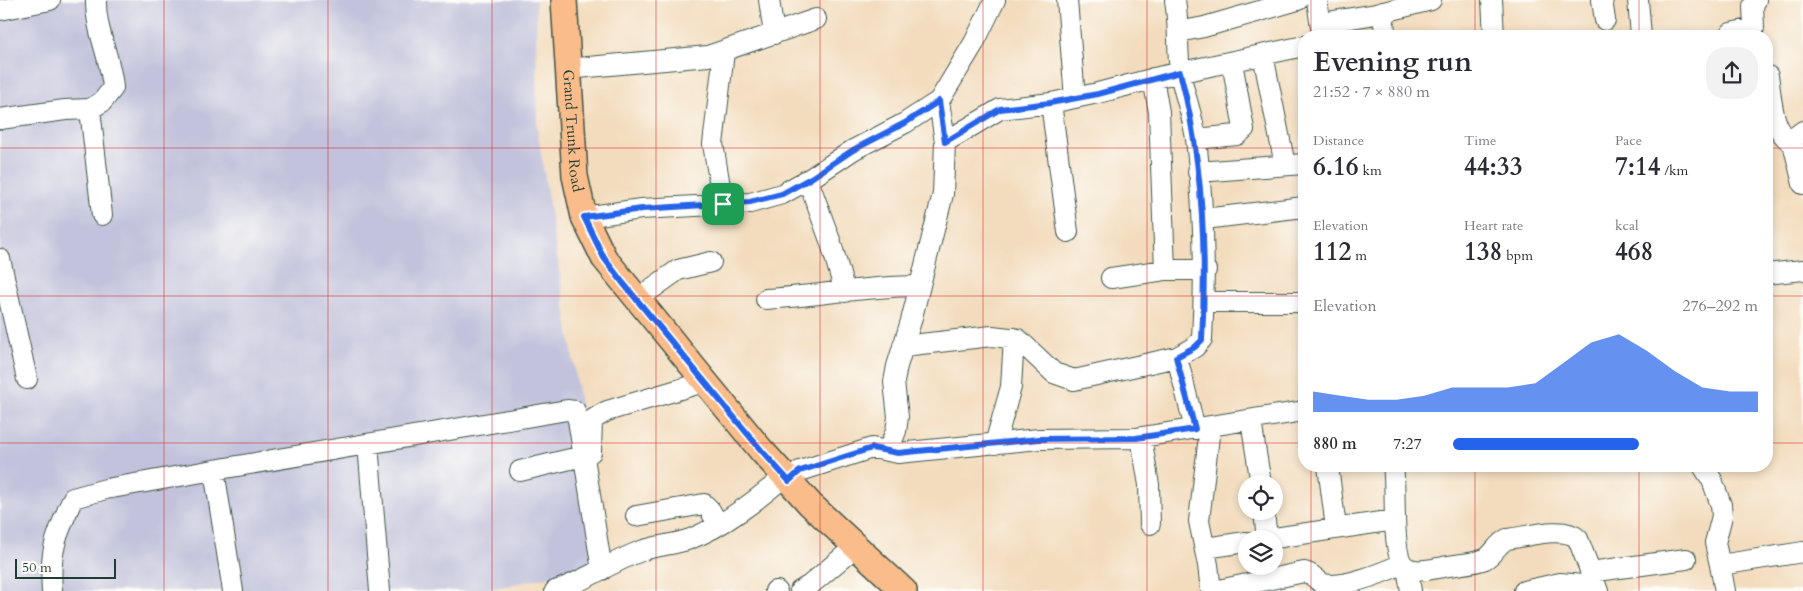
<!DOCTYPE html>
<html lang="en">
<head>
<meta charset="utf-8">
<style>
	body { margin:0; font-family:Cardo,serif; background:#f2f2f3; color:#2b2b33; height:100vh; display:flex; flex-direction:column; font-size:19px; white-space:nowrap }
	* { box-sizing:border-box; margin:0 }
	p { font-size:16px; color:#7c7c81 }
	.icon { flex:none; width:28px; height:28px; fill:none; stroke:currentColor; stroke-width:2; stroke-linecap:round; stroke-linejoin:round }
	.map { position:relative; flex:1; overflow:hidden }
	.side { position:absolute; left:1298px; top:30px; width:475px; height:442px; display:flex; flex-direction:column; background:#fff; border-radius:20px; box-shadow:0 2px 8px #0003 }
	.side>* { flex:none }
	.tools { position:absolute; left:1238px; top:475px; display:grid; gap:10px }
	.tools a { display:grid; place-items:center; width:45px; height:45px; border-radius:50%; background:#fff; box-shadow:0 2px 8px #0003; font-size:25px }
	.scale { position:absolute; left:15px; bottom:12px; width:101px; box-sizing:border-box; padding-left:5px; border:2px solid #1f3d34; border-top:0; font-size:14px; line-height:18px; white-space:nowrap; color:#1f3d34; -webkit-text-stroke:4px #fdfcf7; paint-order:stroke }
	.pin { position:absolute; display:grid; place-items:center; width:42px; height:42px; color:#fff; margin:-21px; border-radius:10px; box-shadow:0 2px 8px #0006 }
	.round { display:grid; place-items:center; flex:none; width:52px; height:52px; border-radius:20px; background:#f2f2f3 }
	.overview { display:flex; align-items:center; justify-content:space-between; height:85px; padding:0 15px }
	h1 { font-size:28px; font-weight:700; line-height:38px }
	.stats { display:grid; grid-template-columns:repeat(3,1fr); gap:8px; height:85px; padding:5px 15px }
	.stats div { display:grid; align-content:center }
	.stats b { font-size:25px; font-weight:700 }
	.stats small { font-size:14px; font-weight:400 }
	.stats p { font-size:14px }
	.chart { height:140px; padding:10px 15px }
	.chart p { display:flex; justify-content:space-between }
	.chart svg { width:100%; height:90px; margin-top:5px; fill:#2563eb; opacity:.7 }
	ul { padding:0 15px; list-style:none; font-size:16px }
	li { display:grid; grid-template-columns:80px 60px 1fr; align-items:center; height:38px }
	li i { height:12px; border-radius:6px; background:#2563eb }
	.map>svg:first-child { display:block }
	.industrial { fill:#c2c2dc }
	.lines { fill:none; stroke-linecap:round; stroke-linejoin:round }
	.minor-casing { stroke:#3f5549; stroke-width:22 }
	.major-casing { stroke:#3f5549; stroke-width:28 }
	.minor { stroke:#fff; stroke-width:20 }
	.major { stroke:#f9bc8a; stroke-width:25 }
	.route-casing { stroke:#fff; stroke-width:10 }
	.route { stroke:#2563eb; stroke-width:6 }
	.grid { fill:none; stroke:#d62828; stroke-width:1; stroke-opacity:0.55 }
	.labels { text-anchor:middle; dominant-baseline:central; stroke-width:4.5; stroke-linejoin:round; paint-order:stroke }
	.street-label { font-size:15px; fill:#1f3d34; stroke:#fdfcf7 }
</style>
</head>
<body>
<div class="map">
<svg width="1803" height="591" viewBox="0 0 1803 591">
	<rect width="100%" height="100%" fill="#fdfcf7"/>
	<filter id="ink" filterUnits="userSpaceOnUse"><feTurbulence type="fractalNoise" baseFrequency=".02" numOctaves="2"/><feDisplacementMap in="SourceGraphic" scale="10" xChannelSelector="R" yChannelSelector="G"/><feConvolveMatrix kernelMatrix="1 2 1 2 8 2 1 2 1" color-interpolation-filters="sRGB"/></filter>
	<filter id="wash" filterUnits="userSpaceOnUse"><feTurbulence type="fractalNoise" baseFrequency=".0096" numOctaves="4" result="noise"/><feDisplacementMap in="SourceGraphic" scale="20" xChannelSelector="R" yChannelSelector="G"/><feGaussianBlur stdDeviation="1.12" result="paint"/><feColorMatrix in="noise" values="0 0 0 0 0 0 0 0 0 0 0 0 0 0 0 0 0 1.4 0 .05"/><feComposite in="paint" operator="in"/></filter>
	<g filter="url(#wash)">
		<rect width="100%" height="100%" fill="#f3dcbd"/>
		<path class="industrial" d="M0 0H536L537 127 605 565 481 591H0Z"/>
	</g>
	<g filter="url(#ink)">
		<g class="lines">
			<defs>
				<path id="minor" d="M769 0 774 34
					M1067 0 1075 98
					M1175 0C1179 24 1177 48 1180 72 1184 95 1193 116 1196 139 1204 209 1206 269 1202 339L1195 347 1177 357
					M1317 0 1322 35
					M1492 0 1494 36
					M1602 0 1605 20
					M1638 0 1641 36
					M0 10 50 0
					M1382 12 1386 36
					M1321 23 1376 14 1431 0
					M1178 32 1204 27 1298 0
					M1730 36 1731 33 1754 28 1753 6 1756 0
					M1263 55 1285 165
					M567 69 708 56 816 19
					M1768 76C1772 98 1771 132 1793 143
					M1153 78 1159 112 1165 270
					M1051 103 1068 232
					M90 109 102 215
					M0 119 65 110 90 109 102 102 113 88C111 58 95 30 96 0
					M1803 131 1794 138 1793 143 1803 184
					M1196 139 1237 135 1244 129 1232 62
					M945 142 1000 109 1051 103 1098 93 1163 76 1304 46
					M1198 172 1304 164
					M808 180 831 243 845 292
					M723 204 713 144 724 52
					M584 217 641 209 750 203 782 194 811 178 853 150 905 123 939 101 974 43 995 0
					M1204 219 1304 207
					M0 259 27 379
					M1766 274 1803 270
					M1111 278 1165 270H1206
					M766 299C817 296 867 286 918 286
					M636 300 678 270 711 262
					M1204 302H1304
					M903 346 992 336 1018 339 1054 373 1074 380 1177 357 1195 429
					M1251 421 1261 484
					M1210 427 1199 521 1208 565 1211 591
					M1141 437 1149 485 1150 524
					M368 444 380 591
					M995 444 1011 387 1014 338
					M888 451 896 431 898 417 894 382 897 366 911 321 943 194 945 142 939 101
					M1328 466 1336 528
					M1393 466C1397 486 1390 557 1406 567 1416 574 1432 569 1443 567 1457 564 1473 564 1485 559 1494 554 1497 544 1507 539 1526 537 1564 525 1578 539L1598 591
					M1703 466 1712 480 1721 505 1722 516 1715 543 1720 565
					M214 470 233 591
					M520 471 583 456 591 452 592 420 607 411 704 382
					M789 481 800 471 872 448 898 453 1039 439 1136 438 1304 411
					M1264 511 1267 539
					M636 516 704 504 710 510 718 524
					M1268 539 1394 520
					M1205 548 1246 542
					M1407 568 1411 591
					M1590 572 1686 559
					M52 591C49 550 57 534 73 498L106 489 214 470 567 410 575 411 578 420 602 570
					M555 591C585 581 611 562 641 551 657 545 674 545 690 539 724 526 757 500 785 476
					M775 591H777
					M800 591 810 585 856 546
					M1214 591 1304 572C1313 573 1316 581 1324 584 1343 589 1384 572 1402 564
					M1524 591 1560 583 1595 586
					M1725 591 1720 565 1803 552"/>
				<g id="major">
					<path id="s1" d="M564 0 575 176 584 217 604 258 761 450 810 504 904 591"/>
				</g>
			</defs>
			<use href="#minor" class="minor-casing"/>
			<use href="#major" class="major-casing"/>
			<use href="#minor" class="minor"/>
			<use href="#major" class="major"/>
		</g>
	</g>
	<g class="lines" filter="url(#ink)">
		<defs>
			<path id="route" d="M1180 72C1203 160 1207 249 1202 340L1195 347 1176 357 1195 429 1136 438 1039 439 898 453 872 448 800 471 789 481 761 450 623 283 604 258 584 217 642 209 750 202 782 194 811 178 853 150 905 123 939 101 945 142 1000 109 1050 103 1098 94Z"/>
		</defs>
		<use href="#route" class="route-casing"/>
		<use href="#route" class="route"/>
	</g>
	<path class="grid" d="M164 0V591M328 0V591M492 0V591M656 0V591M820 0V591M983 0V591M1147 0V591M1311 0V36M1475 0V36M1639 0V36M0 148H1304M1766 148H1803M0 296H1304M1766 296H1803M0 443H1304M1766 443H1803M1311 466V591M1475 466V591M1639 466V591"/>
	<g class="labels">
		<g class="street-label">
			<text stroke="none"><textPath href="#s1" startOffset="131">Grand Trunk Road</textPath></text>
		</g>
	</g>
</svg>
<div class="tools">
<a><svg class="icon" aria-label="locate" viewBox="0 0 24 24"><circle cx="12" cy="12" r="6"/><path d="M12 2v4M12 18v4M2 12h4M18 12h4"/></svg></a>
<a><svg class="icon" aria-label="layers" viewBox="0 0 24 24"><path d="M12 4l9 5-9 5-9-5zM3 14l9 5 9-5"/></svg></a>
</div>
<div class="scale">50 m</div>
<div class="pin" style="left:723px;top:204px;background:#1e9e55"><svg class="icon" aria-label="arrive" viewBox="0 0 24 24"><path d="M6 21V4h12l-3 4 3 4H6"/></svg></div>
<section class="side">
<div class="overview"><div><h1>Evening run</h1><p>21:52 · 7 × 880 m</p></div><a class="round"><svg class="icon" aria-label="share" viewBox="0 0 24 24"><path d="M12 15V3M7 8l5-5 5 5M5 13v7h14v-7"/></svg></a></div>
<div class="stats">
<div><p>Distance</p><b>6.16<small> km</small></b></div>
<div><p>Time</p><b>44:33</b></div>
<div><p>Pace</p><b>7:14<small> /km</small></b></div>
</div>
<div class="stats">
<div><p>Elevation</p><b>112<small> m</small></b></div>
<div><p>Heart rate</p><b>138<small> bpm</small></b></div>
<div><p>kcal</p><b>468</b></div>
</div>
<div class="chart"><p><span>Elevation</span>276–292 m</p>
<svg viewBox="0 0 160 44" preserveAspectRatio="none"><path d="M0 44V34L10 36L20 38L30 38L40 36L50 32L60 32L70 32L80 30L90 20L100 10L110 6L120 14L130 24L140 32L150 34L160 34V44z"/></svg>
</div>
<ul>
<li><b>880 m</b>7:27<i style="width:61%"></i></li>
</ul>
</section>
</div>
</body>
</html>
